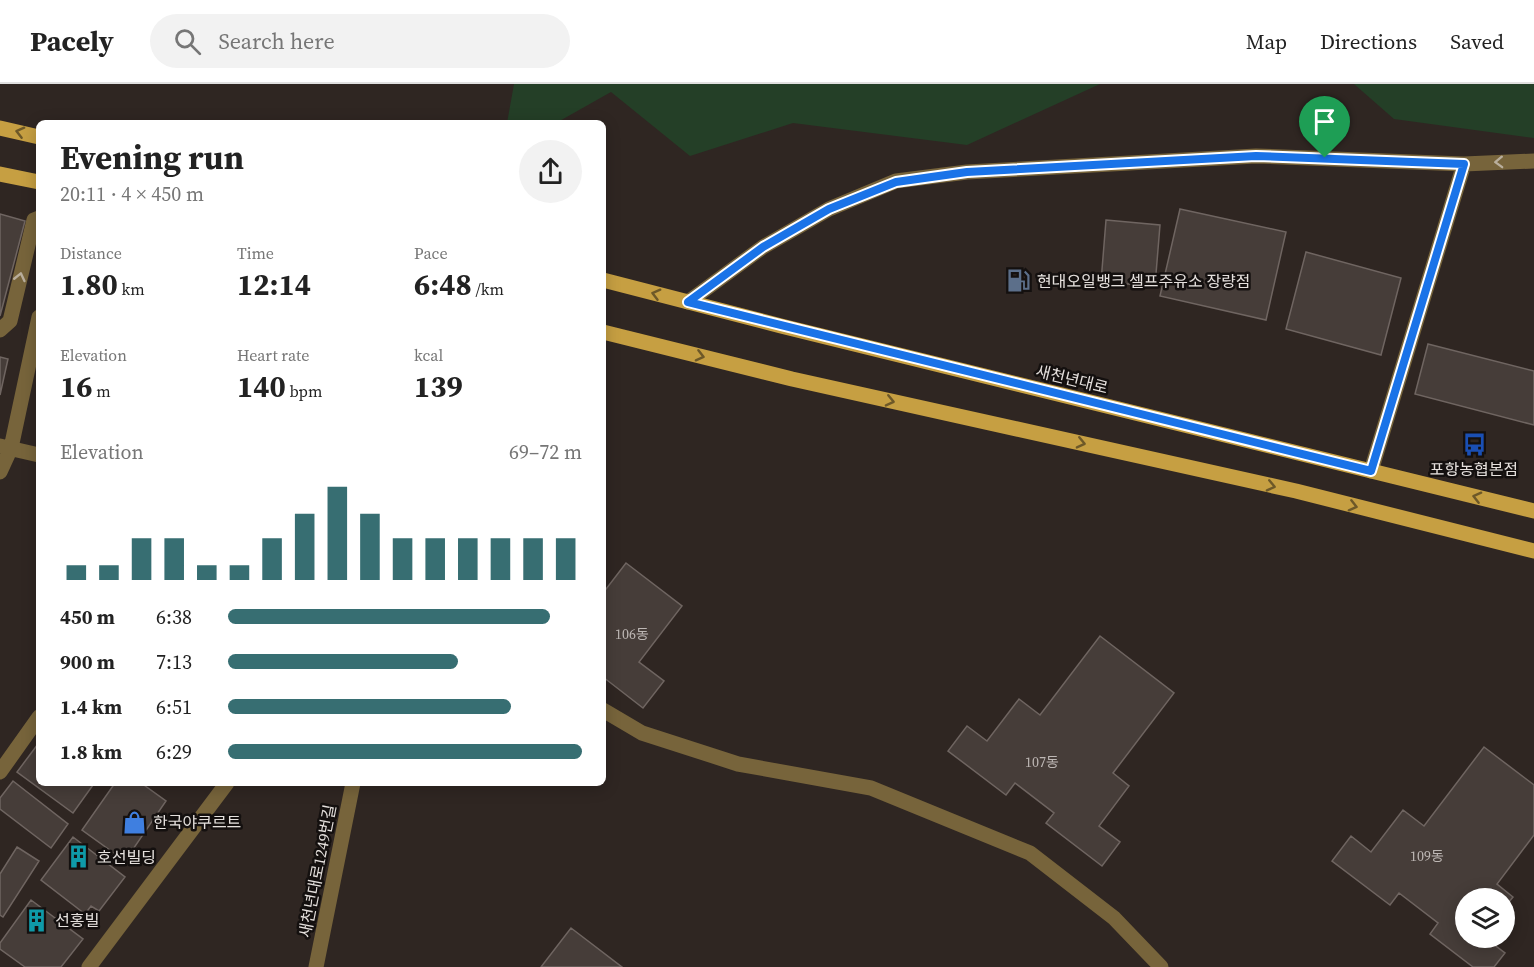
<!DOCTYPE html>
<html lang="en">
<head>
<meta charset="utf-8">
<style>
	body { margin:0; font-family:"Source Serif 4","Noto Sans KR",serif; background:#f2f2f2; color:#222; height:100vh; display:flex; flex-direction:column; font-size:22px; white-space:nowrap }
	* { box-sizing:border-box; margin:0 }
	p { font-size:20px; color:#767676 }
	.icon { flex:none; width:33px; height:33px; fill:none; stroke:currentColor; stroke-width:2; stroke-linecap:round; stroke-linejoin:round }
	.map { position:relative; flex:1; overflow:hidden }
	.details { position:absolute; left:36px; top:36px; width:570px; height:666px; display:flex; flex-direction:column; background:#fff; border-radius:9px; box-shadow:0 3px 15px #0003 }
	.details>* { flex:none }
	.controls { position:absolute; left:1455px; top:804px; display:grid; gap:12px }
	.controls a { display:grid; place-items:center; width:60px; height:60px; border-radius:50%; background:#fff; box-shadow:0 3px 15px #0003; font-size:30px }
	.pin { position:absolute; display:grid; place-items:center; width:51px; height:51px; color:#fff; margin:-62px -26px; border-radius:50% 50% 50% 0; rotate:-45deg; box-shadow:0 0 6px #0007 }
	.pin .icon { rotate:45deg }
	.round { display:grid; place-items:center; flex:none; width:63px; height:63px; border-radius:32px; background:#f2f2f2 }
	.overview { display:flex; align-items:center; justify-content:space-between; height:102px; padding:0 24px }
	h1 { font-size:33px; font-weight:700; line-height:45px }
	.stats { display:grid; grid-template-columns:repeat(3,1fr); gap:9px; height:102px; padding:6px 24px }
	.stats div { display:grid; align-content:center }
	.stats b { font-size:30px; font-weight:700 }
	.stats small { font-size:16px; font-weight:400 }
	.stats p { font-size:16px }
	.chart { height:168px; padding:12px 24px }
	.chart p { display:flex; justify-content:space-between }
	.chart svg { width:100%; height:108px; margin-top:6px; stroke:#376e72; stroke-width:6 }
	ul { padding:0 24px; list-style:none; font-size:20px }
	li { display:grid; grid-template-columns:96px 72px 1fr; align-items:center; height:45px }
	li i { height:15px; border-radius:8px; background:#376e72 }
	header { display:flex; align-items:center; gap:36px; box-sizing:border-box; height:84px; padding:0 30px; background:#fff; border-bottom:2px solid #e0e0e0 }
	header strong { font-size:28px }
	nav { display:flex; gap:33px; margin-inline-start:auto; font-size:21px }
	.search { width:420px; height:54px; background:#f2f2f2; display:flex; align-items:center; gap:15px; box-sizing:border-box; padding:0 21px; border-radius:33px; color:#767676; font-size:22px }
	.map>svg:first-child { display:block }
	.green { fill:#243f27 }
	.building { fill:#463d39; stroke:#6f6561; stroke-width:1.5 }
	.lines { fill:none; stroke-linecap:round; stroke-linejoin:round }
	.service { stroke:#77643b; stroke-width:15 }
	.minor { stroke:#77643b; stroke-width:15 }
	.tertiary { stroke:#77643b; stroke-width:15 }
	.primary { stroke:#c69f42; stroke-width:15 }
	.oneway { stroke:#6d5828 }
	.oneway2 { stroke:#b9ae9c }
	.route-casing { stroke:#fff; stroke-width:12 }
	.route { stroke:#1a73e8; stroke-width:8 }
	.labels { text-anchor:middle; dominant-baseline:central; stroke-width:5; stroke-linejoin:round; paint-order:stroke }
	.number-label { font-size:14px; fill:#bdb7b4 }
	.poi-label { font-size:16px; fill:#e5e0dd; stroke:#14100f; text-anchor:start }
	.street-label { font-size:16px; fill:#e5e0dd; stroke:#14100f }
</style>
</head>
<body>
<header>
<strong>Pacely</strong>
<div class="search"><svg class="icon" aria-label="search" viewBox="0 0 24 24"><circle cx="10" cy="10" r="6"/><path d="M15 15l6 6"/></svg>Search here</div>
<nav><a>Map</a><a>Directions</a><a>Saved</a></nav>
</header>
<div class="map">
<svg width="1534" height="883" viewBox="0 0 1534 883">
	<rect width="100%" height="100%" fill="#2f2622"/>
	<path class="green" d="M514 0H1100L967 61 793 39 690 72 611 8 556 39H507Z
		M1354 0H1534V54L1394 35Z"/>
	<path class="building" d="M1180 125 1286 148 1266 236 1160 212Z
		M0 130 25 137 0 232Z
		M1106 136 1160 141 1155 202 1101 198Z
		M1306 168 1401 194 1381 271 1286 245Z
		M1428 260 1534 287V341L1415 310Z
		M0 273 8 275 0 311Z
		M626 479 682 522 639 578 664 597 643 624 603 593V509Z
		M1100 552 1174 609 1113 689 1129 702 1099 742 1120 758 1102 782 1046 739 1054 729 1015 699 1006 711 948 667 967 642 987 657 1019 615 1040 631Z
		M38 660 39 699H91L93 701 73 729 17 688Z
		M1484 663 1534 701V751L1497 800 1513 813 1504 824V814H1466V854H1485L1505 869 1494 883H1473L1430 850 1438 839 1399 809 1390 821 1332 777 1351 752 1371 768 1403 726 1424 742Z
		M13 697 68 740 51 764 0 725V714Z
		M115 699H141L166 717 125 777 82 746Z
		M73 753 125 793 99 827 91 822 85 830 41 796Z
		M17 763 39 777 3 833 0 831V790Z
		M31 816 83 855 61 883H25L0 865V859Z
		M571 844 622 883H541Z"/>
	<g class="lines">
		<path class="service" d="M688 218 763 163 829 125 896 97 967 88 1256 72 1464 80 1534 77
			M0 246 10 237 34 136 39 134
			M1371 387 1464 80
			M603 626 642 649 738 680 871 704 1030 769 1114 834 1161 883"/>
		<path class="minor" d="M0 362 39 371
			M0 388 11 364 39 233
			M0 688 39 633
			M89 883 227 699"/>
		<path class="tertiary" d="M316 883 353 699"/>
		<path class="primary" d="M0 44 39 53
			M0 90 39 98
			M603 196 781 242 1534 427
			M603 248 792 295 1296 407 1534 467"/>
	</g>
	<defs><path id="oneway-chevron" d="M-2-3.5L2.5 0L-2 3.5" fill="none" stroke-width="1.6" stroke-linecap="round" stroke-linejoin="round" transform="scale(1.5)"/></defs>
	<g class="oneway">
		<use href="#oneway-chevron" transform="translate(20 48) rotate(-166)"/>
		<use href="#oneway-chevron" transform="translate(656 210) rotate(-165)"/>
		<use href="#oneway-chevron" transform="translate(700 272) rotate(14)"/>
		<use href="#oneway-chevron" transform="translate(890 317) rotate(13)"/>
		<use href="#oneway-chevron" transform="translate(1081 359) rotate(13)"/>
		<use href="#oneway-chevron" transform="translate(1271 402) rotate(13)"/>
		<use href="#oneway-chevron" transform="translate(1477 413) rotate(-166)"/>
		<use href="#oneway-chevron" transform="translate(1353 422) rotate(14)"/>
	</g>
	<g class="oneway2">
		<use href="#oneway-chevron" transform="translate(1499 78) rotate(178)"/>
		<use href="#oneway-chevron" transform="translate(20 193) rotate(-77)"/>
	</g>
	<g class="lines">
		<defs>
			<path id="route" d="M1256 72 1464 80 1371 387 688 218 763 163 829 125 896 98 967 88Z"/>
		</defs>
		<use href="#route" class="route-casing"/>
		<use href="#route" class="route"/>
	</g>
	<defs>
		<symbol id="fuel-bare" viewBox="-9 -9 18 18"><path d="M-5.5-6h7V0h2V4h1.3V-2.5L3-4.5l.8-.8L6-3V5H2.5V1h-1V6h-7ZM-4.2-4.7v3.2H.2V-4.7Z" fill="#5c6f8a" stroke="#14100f" stroke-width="2.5" paint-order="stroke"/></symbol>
		<symbol id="bus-bare" viewBox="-9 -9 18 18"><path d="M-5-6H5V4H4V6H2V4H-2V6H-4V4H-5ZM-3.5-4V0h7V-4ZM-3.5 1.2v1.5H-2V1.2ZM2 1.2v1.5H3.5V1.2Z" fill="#1a4fb4" stroke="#14100f" stroke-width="2.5" paint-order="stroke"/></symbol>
		<symbol id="shop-bare" viewBox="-9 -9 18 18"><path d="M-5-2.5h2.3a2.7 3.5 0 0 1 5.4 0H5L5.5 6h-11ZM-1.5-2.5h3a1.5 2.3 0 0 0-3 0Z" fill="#3f7fe0" stroke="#14100f" stroke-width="2.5" paint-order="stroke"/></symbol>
		<symbol id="building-bare" viewBox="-9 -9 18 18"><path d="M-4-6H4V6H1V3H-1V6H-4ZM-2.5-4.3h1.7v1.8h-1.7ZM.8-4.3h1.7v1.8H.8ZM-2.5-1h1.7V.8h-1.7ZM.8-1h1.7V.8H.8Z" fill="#0f9aa8" stroke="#14100f" stroke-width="2.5" paint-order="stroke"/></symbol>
	</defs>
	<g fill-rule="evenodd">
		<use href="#fuel-bare" x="1002" y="180" width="33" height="33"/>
		<use href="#bus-bare" x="1458" y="344" width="33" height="33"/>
		<use href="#shop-bare" x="118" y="722" width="33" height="33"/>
		<use href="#building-bare" x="62" y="756" width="33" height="33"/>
		<use href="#building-bare" x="20" y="820" width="33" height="33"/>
	</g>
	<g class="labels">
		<g class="number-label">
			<text x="632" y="550">106동</text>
			<text x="1042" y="678">107동</text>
			<text x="1427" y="772">109동</text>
		</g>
		<g class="poi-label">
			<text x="1037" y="197">현대오일뱅크 셀프주유소 장량점</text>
			<text x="1474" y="385" text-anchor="middle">포항농협본점</text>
			<text x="153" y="738">한국야쿠르트</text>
			<text x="97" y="773">호선빌딩</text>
			<text x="55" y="836">선홍빌</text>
		</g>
		<g class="street-label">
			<text transform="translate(1072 295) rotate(14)">새천년대로</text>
			<text transform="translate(317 787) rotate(-79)">새천년대로1249번길</text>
		</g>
	</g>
</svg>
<div class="controls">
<a><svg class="icon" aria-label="layers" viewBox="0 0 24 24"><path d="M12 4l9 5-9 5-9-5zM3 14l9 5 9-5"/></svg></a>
</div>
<div class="pin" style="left:1325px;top:74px;background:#1e9e55"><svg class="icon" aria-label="arrive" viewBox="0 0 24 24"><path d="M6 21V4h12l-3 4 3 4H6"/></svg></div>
<section class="details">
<div class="overview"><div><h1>Evening run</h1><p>20:11 · 4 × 450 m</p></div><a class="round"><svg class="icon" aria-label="share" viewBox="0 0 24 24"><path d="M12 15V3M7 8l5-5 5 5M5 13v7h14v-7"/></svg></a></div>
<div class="stats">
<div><p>Distance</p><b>1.80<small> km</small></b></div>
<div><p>Time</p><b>12:14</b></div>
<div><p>Pace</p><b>6:48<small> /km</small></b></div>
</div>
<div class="stats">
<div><p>Elevation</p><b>16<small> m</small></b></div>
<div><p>Heart rate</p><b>140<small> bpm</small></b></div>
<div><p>kcal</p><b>139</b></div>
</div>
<div class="chart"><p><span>Elevation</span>69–72 m</p>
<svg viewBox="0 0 160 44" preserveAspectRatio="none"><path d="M5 44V38M15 44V38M25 44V27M35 44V27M45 44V38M55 44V38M65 44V27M75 44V17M85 44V6M95 44V17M105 44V27M115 44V27M125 44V27M135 44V27M145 44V27M155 44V27"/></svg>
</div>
<ul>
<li><b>450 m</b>6:38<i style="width:91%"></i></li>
<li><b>900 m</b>7:13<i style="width:65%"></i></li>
<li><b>1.4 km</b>6:51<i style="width:80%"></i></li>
<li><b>1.8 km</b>6:29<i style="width:100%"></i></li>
</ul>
</section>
</div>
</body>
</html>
